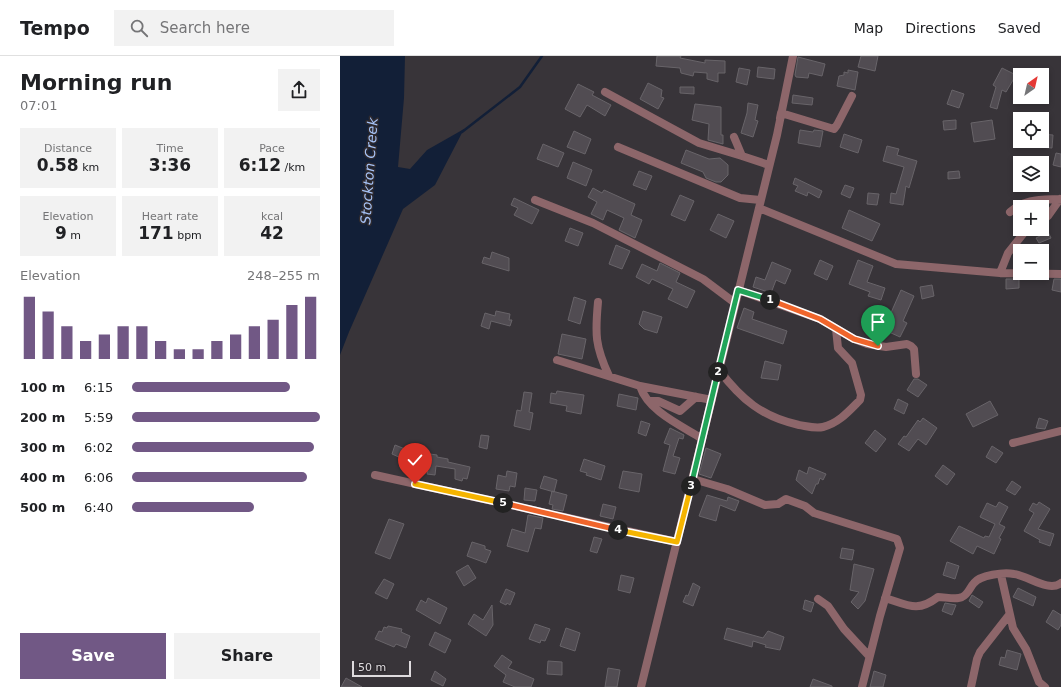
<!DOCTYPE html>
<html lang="en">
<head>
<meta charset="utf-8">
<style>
	body { margin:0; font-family:"DejaVu Sans",sans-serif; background:#f2f2f2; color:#202124; height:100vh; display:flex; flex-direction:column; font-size:15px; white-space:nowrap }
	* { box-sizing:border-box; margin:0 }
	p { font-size:13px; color:#757577 }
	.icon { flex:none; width:22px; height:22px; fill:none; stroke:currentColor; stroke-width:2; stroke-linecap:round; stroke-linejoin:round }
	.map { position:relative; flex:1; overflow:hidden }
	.drawer { display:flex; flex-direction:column; background:#fff; width:340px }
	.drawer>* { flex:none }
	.needle { width:26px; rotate:34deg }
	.controls { position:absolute; left:673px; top:12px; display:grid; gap:8px }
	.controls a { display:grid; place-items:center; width:36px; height:36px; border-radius:0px; background:#fff; box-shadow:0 2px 6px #0003; font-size:20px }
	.scale { position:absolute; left:12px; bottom:10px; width:59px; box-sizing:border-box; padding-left:4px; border:2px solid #dedbde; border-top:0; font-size:11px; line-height:14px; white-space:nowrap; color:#dedbde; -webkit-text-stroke:3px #2e2a2f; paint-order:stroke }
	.pin { position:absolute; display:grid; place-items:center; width:34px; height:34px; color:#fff; margin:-41px -17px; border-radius:50% 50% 50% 0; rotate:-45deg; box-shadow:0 0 4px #0007 }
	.pin .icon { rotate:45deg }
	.km { position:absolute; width:20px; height:20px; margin:-10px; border-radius:50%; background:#222; color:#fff; font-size:11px; line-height:20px; text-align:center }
	.round { display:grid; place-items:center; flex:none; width:42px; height:42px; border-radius:0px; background:#f2f2f2 }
	.overview { display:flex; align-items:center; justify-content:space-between; height:68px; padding:0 20px }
	h1 { font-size:22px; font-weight:800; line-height:30px }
	.stats { display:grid; grid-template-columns:repeat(3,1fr); gap:6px; height:68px; padding:4px 20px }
	.stats div { display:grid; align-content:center; border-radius:0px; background:#f2f2f2; text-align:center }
	.stats b { font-size:17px; font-weight:800 }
	.stats small { font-size:11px; font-weight:400 }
	.stats p { font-size:11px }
	.chart { height:112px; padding:8px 20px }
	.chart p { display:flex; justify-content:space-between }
	.chart svg { width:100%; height:72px; margin-top:4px; stroke:#715885; stroke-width:6 }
	.button { display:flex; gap:8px; margin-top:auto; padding:8px 20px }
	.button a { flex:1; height:46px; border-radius:0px; background:#715885; color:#fff; font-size:16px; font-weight:800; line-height:46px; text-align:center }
	.button a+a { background:#f2f2f2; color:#202124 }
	ul { padding:0 20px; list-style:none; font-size:13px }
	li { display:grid; grid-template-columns:64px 48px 1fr; align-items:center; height:30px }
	li i { height:10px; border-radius:5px; background:#715885 }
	header { display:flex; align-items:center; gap:24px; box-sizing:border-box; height:56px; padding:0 20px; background:#fff; border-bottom:1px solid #e0e0e0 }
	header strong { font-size:19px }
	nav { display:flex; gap:22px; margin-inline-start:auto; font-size:14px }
	.search { width:280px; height:36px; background:#f2f2f2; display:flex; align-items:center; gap:10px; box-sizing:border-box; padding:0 14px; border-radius:0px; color:#757577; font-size:15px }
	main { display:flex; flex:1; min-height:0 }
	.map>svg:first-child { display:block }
	.water { fill:#121f37 }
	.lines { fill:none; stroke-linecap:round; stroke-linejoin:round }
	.stream { stroke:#121f37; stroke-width:2.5 }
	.building { fill:#514c52; stroke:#686469 }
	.street { stroke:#8d666a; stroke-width:8 }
	.split-1-casing { stroke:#fff; stroke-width:8 }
	.split-2-casing { stroke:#fff; stroke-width:8 }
	.split-3-casing { stroke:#fff; stroke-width:8 }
	.split-4-casing { stroke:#fff; stroke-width:8 }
	.split-5-casing { stroke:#fff; stroke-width:8 }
	.split-6-casing { stroke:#fff; stroke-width:8 }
	.split-1 { stroke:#f0652b; stroke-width:5 }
	.split-2 { stroke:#22a559; stroke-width:5 }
	.split-3 { stroke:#22a559; stroke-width:5 }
	.split-4 { stroke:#f5b400; stroke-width:5 }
	.split-5 { stroke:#f0652b; stroke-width:5 }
	.split-6 { stroke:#f5b400; stroke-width:5 }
	.labels { text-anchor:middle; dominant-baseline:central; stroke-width:3; stroke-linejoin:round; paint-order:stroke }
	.water-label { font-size:14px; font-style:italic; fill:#a6c3f7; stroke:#2e2a2f }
</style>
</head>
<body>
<header>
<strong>Tempo</strong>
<div class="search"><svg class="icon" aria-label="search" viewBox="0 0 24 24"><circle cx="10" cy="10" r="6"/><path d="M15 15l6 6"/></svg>Search here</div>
<nav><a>Map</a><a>Directions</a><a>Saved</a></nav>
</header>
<main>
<section class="drawer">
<div class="overview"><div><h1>Morning run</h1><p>07:01</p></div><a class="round"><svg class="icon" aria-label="share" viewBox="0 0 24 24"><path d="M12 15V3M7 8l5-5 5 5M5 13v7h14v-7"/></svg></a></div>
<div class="stats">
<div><p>Distance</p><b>0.58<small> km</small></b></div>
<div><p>Time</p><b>3:36</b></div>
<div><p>Pace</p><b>6:12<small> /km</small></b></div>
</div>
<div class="stats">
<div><p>Elevation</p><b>9<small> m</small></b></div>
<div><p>Heart rate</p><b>171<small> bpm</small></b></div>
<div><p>kcal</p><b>42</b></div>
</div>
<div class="chart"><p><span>Elevation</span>248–255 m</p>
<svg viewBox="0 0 160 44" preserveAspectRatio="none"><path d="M5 44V6M15 44V15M25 44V24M35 44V33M45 44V29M55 44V24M65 44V24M75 44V33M85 44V38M95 44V38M105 44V33M115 44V29M125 44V24M135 44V20M145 44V11M155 44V6"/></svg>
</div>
<ul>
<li><b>100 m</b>6:15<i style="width:84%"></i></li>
<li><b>200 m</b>5:59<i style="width:100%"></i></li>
<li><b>300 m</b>6:02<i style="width:97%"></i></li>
<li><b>400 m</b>6:06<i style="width:93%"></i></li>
<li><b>500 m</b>6:40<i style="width:65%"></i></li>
</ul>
<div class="button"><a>Save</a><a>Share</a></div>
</section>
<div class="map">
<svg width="721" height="631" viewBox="0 0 721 631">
	<rect width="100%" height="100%" fill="#383439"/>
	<path class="water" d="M0 0H65L64 42 58 111 70 113 87 94 124 73 95 129 63 153 9 276 0 299Z"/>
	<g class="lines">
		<path class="stream" d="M122 76 180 31 202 0"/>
	</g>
	<path class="building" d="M317 0H341L340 2 365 7V4L385 5V17H378V26L367 23V17L354 16 353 20 341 17 340 12 316 10Z
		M521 0H538L535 15 518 11Z
		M458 1 485 8 482 20 469 17 468 22 456 21 455 19Z
		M418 11 435 13 434 23 417 21Z
		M399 12 410 14 407 29 396 26Z
		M662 12 676 19 666 36 662 34 657 53 650 51 656 31 653 29Z
		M508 14 518 16 515 34 497 30 499 20 504 19V16L508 17Z
		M308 27 322 34 321 41 324 42 318 53 300 43Z
		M238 28 254 36 252 39 271 49 265 60 247 49 240 61 225 53Z
		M340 31H354V38L340 37Z
		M612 34 624 38 619 52 607 48Z
		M453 39 473 42 472 49 452 47Z
		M408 47 418 49 415 64 418 65 413 81 401 77 407 57Z
		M355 48 381 51V79H383V88L368 84 369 68 352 64Z
		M616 64V73L604 74 603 65Z
		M652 64 655 83 634 86 631 67Z
		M460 74 473 76 474 74 483 75 480 91 458 87Z
		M234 75 251 83 245 98 227 91Z
		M504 78 522 84 518 97 500 91Z
		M702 78 713 79 712 92 699 91V85H702Z
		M203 88 224 97 218 111 197 103Z
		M547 90 559 93 557 99 577 105 569 132 566 130 563 149 550 147 551 137 556 138 564 111 543 105Z
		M346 94 369 103 380 102 388 109V119L381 126H376L366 122 363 116 341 107Z
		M716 97 721 98V111L713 109Z
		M233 106 252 114 246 130 227 122Z
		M299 115 312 120 306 134 293 129Z
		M619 115 620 122 608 123V116Z
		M455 122 482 135 479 142 468 136 467 140 455 135 458 130 453 128Z
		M505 129 514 132 510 142 501 138Z
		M253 132 262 137 264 134 295 148 291 159 302 164 295 182 279 174 284 162 267 154 263 164 251 158 257 146 248 141Z
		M528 137 539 138 537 149 527 148Z
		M340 139 354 145 345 165 331 159Z
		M174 142 199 154 192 168 174 159 178 152 171 149Z
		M509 154 540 168 532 185 502 172Z
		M378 158 394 165 386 182 370 174Z
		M230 172 243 177 238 190 225 185Z
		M707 174 711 182 699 187 696 182 700 180 699 177Z
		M276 189 290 195 282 213 269 208Z
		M152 196 169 202V215L142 207 144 201 150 203Z
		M480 204 493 210 487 224 474 218Z
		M518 204 533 210 527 226 545 232 541 244 528 240 530 236 509 228Z
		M432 206 451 214 445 228 436 224 431 237 413 231 416 221 425 224Z
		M320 207 340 217 336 226 355 235 347 252 328 243 333 233 312 223 309 228 296 221 302 208 317 215Z
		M666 223H679V232L666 233Z
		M714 223H721V236L712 234Z
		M592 229 594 240 582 243 580 231Z
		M561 234 574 240 563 265 567 267 560 281 540 272 547 258 550 259Z
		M234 241 246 245 240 268 228 264Z
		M404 252 414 256 412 263 447 275 443 288 397 272Z
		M156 255 170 258 169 264H172L170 270 151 265 149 273 141 270 145 257 155 260Z
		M303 255 322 261 317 277 304 273 299 268Z
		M222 278 246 283 242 303 218 298Z
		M425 305 441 309 438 324 421 322Z
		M574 323H578L587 329 578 341 567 334Z
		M217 335 244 339 241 358 226 355 227 350 210 347 211 337 216 338Z
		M184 336 192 337 189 356 193 357 190 374 174 370 177 354 181 355Z
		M279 338 298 342 296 354 277 350Z
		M558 343 568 348 564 358 554 353Z
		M650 345 658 359 633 371 626 358Z
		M583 362 597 372 586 389 578 383 569 395 558 388 564 380 566 381 578 364 580 366Z
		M699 362 708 365 705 373 696 372Z
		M301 365 310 368 306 380 298 377Z
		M330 372 344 379 343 383 339 382 333 400 340 402 335 418 323 415 330 389 324 387Z
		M535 374 546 383 536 396 525 387Z
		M141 379 149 380 147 393 139 391Z
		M55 389 65 393 61 402 52 398Z
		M652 390 663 397 656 407 646 401Z
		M366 392 381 398 371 422 359 418Z
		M65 398 89 402 90 398 97 399V401L108 403V406L130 411 127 423 123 422 122 425 115 423V413L96 410 95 419 87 418 88 415 62 411Z
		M244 403 265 410 261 424 246 419 247 417 240 415Z
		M603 409 615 418 607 429 595 420Z
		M469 411 486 418 483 424 480 422 478 428H476L472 438 456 424 459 414 467 418Z
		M167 415 177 417 175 431 170 430 169 435 156 433 158 419 166 421Z
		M283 415 302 418 299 436 279 432Z
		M204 420 217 424 214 436 200 432Z
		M672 425 681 431 675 439 666 434Z
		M185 432 197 434 195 445 184 444Z
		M212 435 227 439 223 455 212 453 213 449 209 448Z
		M367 439 387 445 388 441 399 445 395 455 380 449 376 465 359 460Z
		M659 446 668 451 659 468 665 471 659 482 661 483 654 498 637 490 633 498 610 485 619 470 644 482 645 480 649 481 655 468 640 461 647 447 656 451Z
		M699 446 710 453 698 473 714 478 710 490 699 486 700 484 684 475 694 457 689 454 693 447 697 449Z
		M263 448 276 451 273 463 260 460Z
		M188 459 203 462 201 473 195 472 188 496 167 490 172 473 185 477Z
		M49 463 64 468 50 503 35 497Z
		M254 481 262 483 257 497 250 495Z
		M132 486 145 490V493L151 495 146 507 127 500Z
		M502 492 514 494 512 504 500 502Z
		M607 506 619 510 615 523 603 519Z
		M514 508 534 513 525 545 518 553 511 546 519 536 510 534Z
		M128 509 136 522 124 530 116 516Z
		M281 519 294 522 290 537 278 534Z
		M44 523 54 528 47 543 35 537Z
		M353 527 360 531 353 550 343 546 346 539 348 540Z
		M678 532 696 541 693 550 673 541Z
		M166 533 175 537 170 549 167 547 166 549 160 546Z
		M632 539 643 546 639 552 629 545Z
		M88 542 107 552 100 568 76 554 81 544 86 547Z
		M465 544 474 547 471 556 463 553Z
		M605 547 616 549 612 559 602 555Z
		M152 549 153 569 146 580 128 568 134 558 143 564Z
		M713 554 721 559V569L718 574 706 566Z
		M195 568 210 573 205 585 201 584 200 587 189 583Z
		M48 570 62 573 61 576 70 580 66 592 56 588 54 591 35 583 39 575 42 576 44 571 47 572Z
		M226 572 240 577 235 595 220 590Z
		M387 572 423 582 428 575 444 581 440 594 425 591 426 589 413 585 412 591 384 583Z
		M95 576 111 584 105 597 89 589Z
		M667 594 681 598 677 614 659 609 661 601 665 602Z
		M162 599 172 606 168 612 194 623 191 631H175L163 626 166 619 154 610Z
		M208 605 222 606V619L207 618Z
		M268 612 280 614 277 631H265Z
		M95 615 106 623 103 630 91 624Z
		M534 615 546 619 543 631H530Z
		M6 622 22 631H1Z
		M473 623 492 630V631H470Z"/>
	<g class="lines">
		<path class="street" d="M265 36 359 87 402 100
			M440 62 441 57 494 73 497 69 512 40
			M394 81 402 100 429 109
			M278 91 400 142 420 144
			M195 144 253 167 363 223 395 247
			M419 152 556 208 660 217 721 218
			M670 156C686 142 701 144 721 143
			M702 165 708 160 720 143
			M660 217 668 197 687 173
			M398 234 480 263 514 283 527 288 546 291 567 288 571 290 574 293 576 318
			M258 246C255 278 255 290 269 320
			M217 304 300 330 372 344
			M379 314C401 343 422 361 459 369 466 370 475 373 483 371 499 367 509 355 520 344L521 339 512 307 498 292 496 273
			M300 330C308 355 340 369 361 382
			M309 345H318L340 355 356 341
			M673 387 721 375
			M35 419 337 486
			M353 423 387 433 425 449 438 448 446 443 465 450 474 457 557 483 560 492 540 560 522 631
			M661 519 673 572 686 593 699 626 705 631
			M545 542C568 549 577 557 598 541 605 541 617 544 622 541 628 539 630 531 634 527 640 519 664 516 674 518 687 519 709 537 721 527
			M478 543 488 550 504 573 529 600
			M301 631 437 79 453 0
			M631 631 637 603 640 596 669 559"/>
	</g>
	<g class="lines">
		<defs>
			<path id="split-1" d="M430 244 480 263 514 283 538 290"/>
			<path id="split-2" d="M378 316 398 234 430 244"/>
			<path id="split-3" d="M351 430 378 316"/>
			<path id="split-4" d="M278 474 337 486 351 430"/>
			<path id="split-5" d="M163 447 278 474"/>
			<path id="split-6" d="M75 428 163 447"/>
		</defs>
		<use href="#split-1" class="split-1-casing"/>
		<use href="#split-2" class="split-2-casing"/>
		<use href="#split-3" class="split-3-casing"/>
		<use href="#split-4" class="split-4-casing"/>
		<use href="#split-5" class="split-5-casing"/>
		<use href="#split-6" class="split-6-casing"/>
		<use href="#split-1" class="split-1"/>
		<use href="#split-2" class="split-2"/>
		<use href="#split-3" class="split-3"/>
		<use href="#split-4" class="split-4"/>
		<use href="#split-5" class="split-5"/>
		<use href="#split-6" class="split-6"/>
	</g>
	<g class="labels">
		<g class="water-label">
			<text transform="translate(29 115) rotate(-86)">Stockton Creek</text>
		</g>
	</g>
</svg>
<div class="controls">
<a><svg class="needle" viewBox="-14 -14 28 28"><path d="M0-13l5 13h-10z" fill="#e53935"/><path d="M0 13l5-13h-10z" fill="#757577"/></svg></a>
<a><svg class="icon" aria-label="locate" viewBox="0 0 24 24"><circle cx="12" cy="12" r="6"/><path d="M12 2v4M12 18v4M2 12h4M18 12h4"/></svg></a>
<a><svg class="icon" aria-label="layers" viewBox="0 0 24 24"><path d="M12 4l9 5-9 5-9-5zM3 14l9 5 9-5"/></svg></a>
<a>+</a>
<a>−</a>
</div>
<div class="scale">50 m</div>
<div class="pin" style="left:538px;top:290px;background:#1e9e55"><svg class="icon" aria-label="arrive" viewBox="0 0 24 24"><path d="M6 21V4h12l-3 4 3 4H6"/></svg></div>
<div class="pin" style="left:75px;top:428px;background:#d93025"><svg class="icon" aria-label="check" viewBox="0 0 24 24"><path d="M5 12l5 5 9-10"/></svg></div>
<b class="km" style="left:430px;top:244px">1</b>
<b class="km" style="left:378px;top:316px">2</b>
<b class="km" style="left:351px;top:430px">3</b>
<b class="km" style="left:278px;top:474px">4</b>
<b class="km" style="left:163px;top:447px">5</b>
</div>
</main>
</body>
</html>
